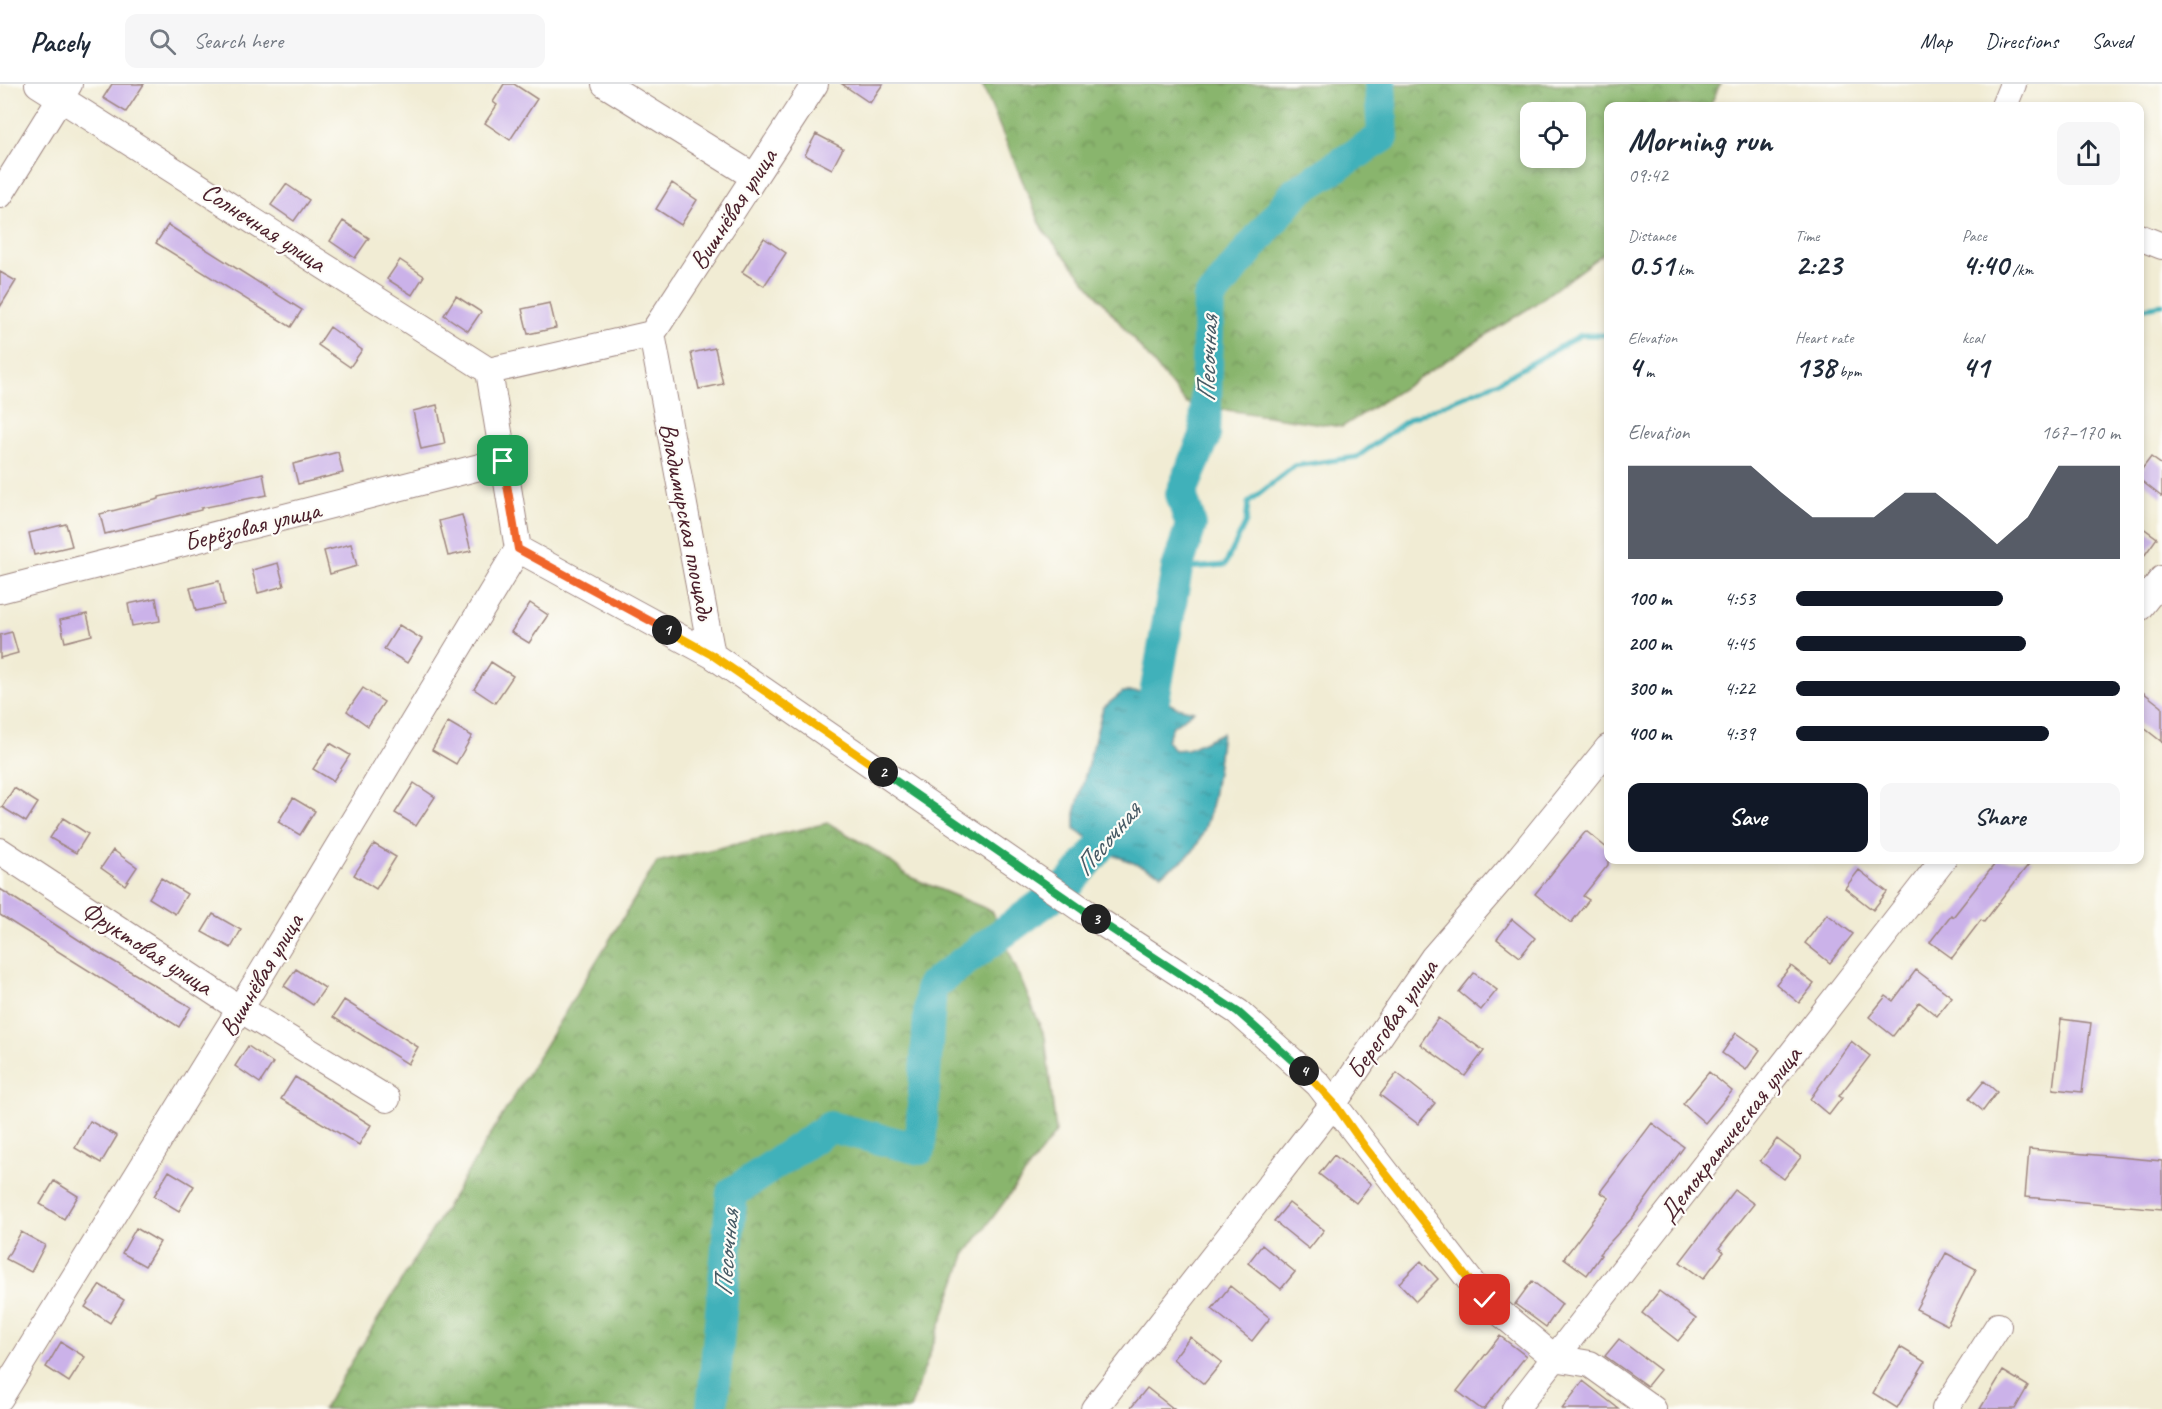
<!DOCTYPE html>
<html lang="en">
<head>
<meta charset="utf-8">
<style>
	body { margin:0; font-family:Caveat,sans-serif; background:#f6f6f7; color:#1f2937; height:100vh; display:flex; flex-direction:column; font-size:22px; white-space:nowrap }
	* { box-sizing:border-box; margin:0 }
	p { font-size:20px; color:#747a83 }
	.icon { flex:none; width:33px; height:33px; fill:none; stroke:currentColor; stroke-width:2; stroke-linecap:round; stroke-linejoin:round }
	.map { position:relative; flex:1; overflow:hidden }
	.details { position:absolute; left:1604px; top:18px; width:540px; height:762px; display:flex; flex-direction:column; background:#fff; border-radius:12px; box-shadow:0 3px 9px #0003 }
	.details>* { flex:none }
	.tools { position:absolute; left:1520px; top:18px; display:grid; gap:12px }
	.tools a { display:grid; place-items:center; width:66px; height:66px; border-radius:12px; background:#fff; box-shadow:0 3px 9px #0003; font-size:30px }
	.pin { position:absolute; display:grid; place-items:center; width:51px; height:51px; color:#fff; margin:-26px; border-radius:12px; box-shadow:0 3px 9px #0006 }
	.km { position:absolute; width:30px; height:30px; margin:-15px; border-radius:50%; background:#222; color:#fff; font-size:16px; line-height:30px; text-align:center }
	.round { display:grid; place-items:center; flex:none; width:63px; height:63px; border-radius:12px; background:#f6f6f7 }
	.overview { display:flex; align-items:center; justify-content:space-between; height:102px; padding:0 24px }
	h1 { font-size:33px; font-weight:800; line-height:45px }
	.figures { display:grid; grid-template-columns:repeat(3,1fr); gap:9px; height:102px; padding:6px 24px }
	.figures div { display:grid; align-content:center }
	.figures b { font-size:30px; font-weight:800 }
	.figures small { font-size:16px; font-weight:400 }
	.figures p { font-size:16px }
	.chart { height:168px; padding:12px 24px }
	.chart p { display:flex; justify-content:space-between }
	.chart svg { width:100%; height:108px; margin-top:6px; fill:#111827; opacity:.7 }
	.primary-button { display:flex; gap:12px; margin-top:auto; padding:12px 24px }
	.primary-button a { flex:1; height:69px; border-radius:12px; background:#111827; color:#fff; font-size:24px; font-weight:800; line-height:69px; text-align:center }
	.primary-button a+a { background:#f6f6f7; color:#1f2937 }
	ul { padding:0 24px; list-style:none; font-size:20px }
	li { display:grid; grid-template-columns:96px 72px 1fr; align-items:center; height:45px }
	li i { height:15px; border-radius:8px; background:#111827 }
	header { display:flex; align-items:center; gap:36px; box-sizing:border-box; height:84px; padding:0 30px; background:#fff; border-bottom:2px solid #e0e1e3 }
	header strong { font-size:28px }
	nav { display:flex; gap:33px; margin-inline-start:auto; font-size:21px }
	.search { width:420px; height:54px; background:#f6f6f7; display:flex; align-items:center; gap:15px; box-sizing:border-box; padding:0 21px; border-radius:12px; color:#747a83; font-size:22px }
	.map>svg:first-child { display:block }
	.forest { fill:url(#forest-crowns); stroke:#6a6a4c; stroke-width:1.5; fill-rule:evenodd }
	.water { fill:url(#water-ripples); stroke:#466872; stroke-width:1.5 }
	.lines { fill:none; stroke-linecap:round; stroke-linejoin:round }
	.stream { stroke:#41b1ba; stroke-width:5 }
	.river { stroke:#41b1ba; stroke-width:32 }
	.building { fill:#cbb2e9 }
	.minor-casing { stroke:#9e8680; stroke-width:28 }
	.minor { stroke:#fff; stroke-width:26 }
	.split-1-casing { stroke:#fff; stroke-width:12 }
	.split-2-casing { stroke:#fff; stroke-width:12 }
	.split-3-casing { stroke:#fff; stroke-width:12 }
	.split-4-casing { stroke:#fff; stroke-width:12 }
	.split-5-casing { stroke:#fff; stroke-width:12 }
	.split-1 { stroke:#f0652b; stroke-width:8 }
	.split-2 { stroke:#f5b400; stroke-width:8 }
	.split-3 { stroke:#22a559; stroke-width:8 }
	.split-4 { stroke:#22a559; stroke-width:8 }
	.split-5 { stroke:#f5b400; stroke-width:8 }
	.labels { text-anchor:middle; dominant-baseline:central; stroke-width:4.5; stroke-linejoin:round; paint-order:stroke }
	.street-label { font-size:26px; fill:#4a1f2b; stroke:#fdfcf7 }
	.water-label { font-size:27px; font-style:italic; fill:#465964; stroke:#fdfcf7 }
</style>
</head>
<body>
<header>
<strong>Pacely</strong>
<div class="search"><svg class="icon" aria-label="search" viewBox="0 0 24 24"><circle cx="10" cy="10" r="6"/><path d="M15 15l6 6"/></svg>Search here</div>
<nav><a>Map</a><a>Directions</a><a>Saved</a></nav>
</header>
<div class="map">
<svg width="2162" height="1325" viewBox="0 0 2162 1325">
	<defs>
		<pattern id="forest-crowns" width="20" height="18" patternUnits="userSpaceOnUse" patternTransform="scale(1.5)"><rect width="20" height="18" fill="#89b56d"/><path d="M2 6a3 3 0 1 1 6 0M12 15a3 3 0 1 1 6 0" fill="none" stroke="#72935a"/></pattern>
		<pattern id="water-ripples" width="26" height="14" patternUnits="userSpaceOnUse" patternTransform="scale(1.5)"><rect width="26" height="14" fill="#41b1ba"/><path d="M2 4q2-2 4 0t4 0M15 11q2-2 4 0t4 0" fill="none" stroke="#388f97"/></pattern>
	</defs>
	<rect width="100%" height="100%" fill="#fdfcf7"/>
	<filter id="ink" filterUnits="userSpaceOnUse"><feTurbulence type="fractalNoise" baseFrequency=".0167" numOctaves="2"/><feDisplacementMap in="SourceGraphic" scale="12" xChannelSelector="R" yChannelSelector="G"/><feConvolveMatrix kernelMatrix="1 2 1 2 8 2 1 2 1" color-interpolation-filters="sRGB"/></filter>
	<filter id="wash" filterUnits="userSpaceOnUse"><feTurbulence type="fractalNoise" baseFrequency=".008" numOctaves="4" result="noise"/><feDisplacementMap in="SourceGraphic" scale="24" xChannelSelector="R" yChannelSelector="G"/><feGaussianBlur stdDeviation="1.35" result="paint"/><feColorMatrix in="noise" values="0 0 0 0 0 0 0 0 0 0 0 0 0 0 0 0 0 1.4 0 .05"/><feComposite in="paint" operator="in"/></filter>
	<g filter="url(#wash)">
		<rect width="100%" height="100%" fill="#f1ecd4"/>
		<path class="forest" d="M982 0H1720L1710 22H1608V166L1531 223 1342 343 1187 320 1043 146ZM1530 28H1575V74H1530Z
			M828 739 881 770 910 793 992 827 1045 953 1056 1048 965 1171 910 1325H323L657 778Z"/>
		<path class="water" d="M1123 608H1146L1176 623 1194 627 1173 642 1167 656 1174 666 1188 665 1222 649C1217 683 1214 743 1191 769 1182 778 1172 784 1161 790L1116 772 1075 745V729L1103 624Z"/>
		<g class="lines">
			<path class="stream" d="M2139 225 2162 221
				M1177 485 1225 481 1246 438 1248 419 1294 382 1357 373 1409 335 1498 298 1581 251H1608"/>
			<path class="river" d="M1147 656 1177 485 1191 441 1181 410 1205 352 1209 215 1296 108 1383 53 1380 0
				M712 1325 732 1109 830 1043 920 1065 931 902 1069 800 1128 730"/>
		</g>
		<g id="blocks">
			<path class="building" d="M112 0H144L126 28 103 14Z
				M504 0H514L537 15 510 56 485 39 497 21 493 18Z
				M842 0H883L870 19Z
				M816 50 843 64 832 85 805 71Z
				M672 99 697 116 681 141 656 125Z
				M286 100 309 116 294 137 271 121Z
				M343 137 369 154 355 174 330 157Z
				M168 141 302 226 291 243 156 159Z
				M764 154 786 169 764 202 742 188Z
				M400 176 424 192 412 211 387 195Z
				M0 188 16 197 0 223Z
				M456 212 481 228 468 247 444 231Z
				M550 219 556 244 528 250 522 225Z
				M330 243 362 266 350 283 318 261Z
				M715 264 723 300 699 305 691 269Z
				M437 321 445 360 421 365 413 327Z
				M338 368 343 389 298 400 293 380Z
				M2151 373 2162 381V413L2139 395V389Z
				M263 389 267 411 201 424V426L105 450 100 430 159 415V413Z
				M462 431 471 467 448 472 439 437Z
				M66 440 72 462 34 471 29 449Z
				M2139 441 2157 454 2139 479Z
				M351 460 357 482 330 490 324 467Z
				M278 479 284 502 258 509 252 486Z
				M219 497 224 521 196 527 190 504Z
				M156 514 160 537 132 542 128 520Z
				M530 519 548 531 529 559 511 548Z
				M87 530 92 551 65 558 60 536Z
				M399 541 422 555 407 579 384 565Z
				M12 548 18 569 0 574V551Z
				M491 578 513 592 495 619 474 605Z
				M363 604 384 618 368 642 347 627Z
				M2139 605 2162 623V658L2139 640Z
				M448 638 472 652 456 680 432 666Z
				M330 659 350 671 333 697 313 685Z
				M414 699 435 713 416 742 395 729Z
				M14 704 38 719 26 738 2 723Z
				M293 714 315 727 300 751 278 738Z
				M63 734 88 750 76 769 50 754Z
				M1586 747 1608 765V781L1583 812 1589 816 1571 839 1535 810Z
				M374 760 396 773 376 805 354 791Z
				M113 766 137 783 125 801 101 784Z
				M1998 776H2032L1984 838 1981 836 1952 874 1930 858 1951 831 1953 833Z
				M1859 786 1887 808 1873 826 1845 804Z
				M161 794 187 810 175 830 149 814Z
				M0 805 96 867 191 923 179 943 0 831Z
				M213 830 241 846 231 864 202 848Z
				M1827 830 1853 850 1830 879 1805 859Z
				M1512 835 1535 854 1520 873 1497 855Z
				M1791 882 1814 900 1799 919 1776 900Z
				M296 885 325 904 313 921 284 902Z
				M1916 886 1952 913 1937 932 1919 918 1893 952 1869 933 1886 912 1893 917Z
				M1474 889 1497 906 1481 926 1459 908Z
				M344 916 418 963 408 980 333 933Z
				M1438 934 1484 967 1465 992 1420 960Z
				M2061 935 2091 939 2082 1008 2053 1005Z
				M1736 949 1760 966 1746 986 1722 969Z
				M1851 957 1870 972 1839 1012 1842 1014 1829 1031 1810 1015Z
				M248 962 273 979 260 999 235 982Z
				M1709 988 1732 1007 1705 1039 1683 1020Z
				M1397 989 1435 1019 1418 1040 1380 1011Z
				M295 993 371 1041 359 1061 281 1015Z
				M1984 997 1997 1008 1983 1027 1969 1015Z
				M90 1037 117 1052 101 1079 75 1064Z
				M1652 1039 1684 1063 1633 1133 1599 1170 1601 1171 1587 1191 1564 1174 1609 1114 1600 1108Z
				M1777 1055 1801 1073 1784 1095 1760 1077Z
				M2029 1065 2162 1077V1125L2025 1113Z
				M1334 1071 1371 1100 1356 1119 1319 1090Z
				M169 1087 194 1102 179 1127 154 1112Z
				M54 1097 78 1112 64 1135 40 1120Z
				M1735 1106 1754 1120 1719 1164 1724 1168 1703 1195 1680 1178Z
				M1289 1119 1324 1146 1309 1165 1274 1137Z
				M136 1144 160 1158 145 1182 122 1169Z
				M21 1148 45 1161 31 1188 6 1175Z
				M1262 1161 1295 1188 1281 1205 1248 1179Z
				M1946 1169 1976 1185 1947 1241 1916 1225Z
				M1421 1177 1438 1195 1416 1217 1399 1199Z
				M1532 1197 1562 1220 1546 1243 1515 1220Z
				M100 1201 124 1216 110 1239 85 1223Z
				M1230 1202 1270 1234 1252 1257 1212 1225Z
				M1659 1207 1696 1235 1678 1257 1642 1229Z
				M1500 1252 1526 1272 1484 1325H1481L1457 1307Z
				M1190 1253 1222 1278 1204 1300 1173 1275Z
				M1619 1255 1660 1286 1647 1302 1605 1272Z
				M61 1258 85 1273 69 1298 46 1283Z
				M1900 1263 1925 1278 1897 1324 1873 1309Z
				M2003 1287 2028 1302 2015 1325H1980Z
				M1583 1297 1619 1325H1562Z
				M1147 1304 1174 1325H1130Z"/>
		</g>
	</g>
	<g filter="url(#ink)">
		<use href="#blocks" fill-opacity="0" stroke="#9e8680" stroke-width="1.5"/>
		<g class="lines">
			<defs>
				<path id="minor" d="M38 0 489 287
					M605 0 753 92
					M2004 22 2013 0
					M0 111 69 0
					M2139 153 2162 162
					M652 250 712 571
					M652 250 815 0
					M489 287 518 465
					M489 287 652 250
					M518 465 712 571 1090 831 1238 928 1318 1000 1485 1216 1555 1274 1590 1280 1653 1325
					M0 506 503 377
					M2139 524 2162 495
					M0 767 240 925 387 1015
					M0 1314 240 925 518 465
					M1094 1325 1334 1019 1433 874 1516 778 1608 664
					M1515 1325 1943 776
					M1945 1325 1998 1242"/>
			</defs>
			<use href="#minor" class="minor-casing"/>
			<use href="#minor" class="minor"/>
		</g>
	</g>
	<g class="lines" filter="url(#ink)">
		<defs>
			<path id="split-1" d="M503 377 518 465 667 546"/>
			<path id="split-2" d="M667 546 712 571 883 688"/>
			<path id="split-3" d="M883 688 1096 835"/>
			<path id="split-4" d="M1096 835 1238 928 1304 987"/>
			<path id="split-5" d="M1304 987 1334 1019 1365 1063 1485 1216"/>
		</defs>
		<use href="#split-1" class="split-1-casing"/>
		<use href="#split-2" class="split-2-casing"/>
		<use href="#split-3" class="split-3-casing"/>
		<use href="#split-4" class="split-4-casing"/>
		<use href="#split-5" class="split-5-casing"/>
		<use href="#split-1" class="split-1"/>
		<use href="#split-2" class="split-2"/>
		<use href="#split-3" class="split-3"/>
		<use href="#split-4" class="split-4"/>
		<use href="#split-5" class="split-5"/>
	</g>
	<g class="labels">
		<g class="street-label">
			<text transform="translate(733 125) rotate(-57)">Вишнёвая улица</text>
			<text transform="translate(264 143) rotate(33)">Солнечная улица</text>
			<text transform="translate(687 437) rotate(79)">Владимирская площадь</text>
			<text transform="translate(252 442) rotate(-14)">Берёзовая улица</text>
			<text transform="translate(147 864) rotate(33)">Фруктовая улица</text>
			<text transform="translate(261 891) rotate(-59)">Вишнёвая улица</text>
			<text transform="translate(1392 935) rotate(-55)">Береговая улица</text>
			<text transform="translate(1730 1050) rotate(-52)">Демократическая улица</text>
		</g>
		<g class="water-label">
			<text transform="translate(1207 275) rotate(-88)">Песочная</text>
			<text transform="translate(1107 755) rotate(-50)">Песочная</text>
			<text transform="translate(726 1169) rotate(-85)">Песочная</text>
		</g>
	</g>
</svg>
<div class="tools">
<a><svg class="icon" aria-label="locate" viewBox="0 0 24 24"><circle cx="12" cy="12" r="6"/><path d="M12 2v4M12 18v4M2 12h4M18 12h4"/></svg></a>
</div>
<div class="pin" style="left:503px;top:377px;background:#1e9e55"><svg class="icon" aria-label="arrive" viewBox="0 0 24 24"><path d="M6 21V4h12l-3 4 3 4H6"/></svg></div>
<div class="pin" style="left:1485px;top:1216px;background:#d93025"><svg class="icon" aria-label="check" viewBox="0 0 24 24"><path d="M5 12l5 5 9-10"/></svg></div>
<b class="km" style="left:667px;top:546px">1</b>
<b class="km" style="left:883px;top:688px">2</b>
<b class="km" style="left:1096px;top:835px">3</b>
<b class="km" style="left:1304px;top:987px">4</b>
<section class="details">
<div class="overview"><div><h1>Morning run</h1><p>09:42</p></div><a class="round"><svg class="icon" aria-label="share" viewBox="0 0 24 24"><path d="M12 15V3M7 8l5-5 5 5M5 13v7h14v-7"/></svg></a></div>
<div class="figures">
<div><p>Distance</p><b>0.51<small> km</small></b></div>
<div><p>Time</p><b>2:23</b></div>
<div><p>Pace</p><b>4:40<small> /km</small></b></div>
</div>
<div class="figures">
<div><p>Elevation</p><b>4<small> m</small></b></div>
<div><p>Heart rate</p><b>138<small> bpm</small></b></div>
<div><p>kcal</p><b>41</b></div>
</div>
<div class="chart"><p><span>Elevation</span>167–170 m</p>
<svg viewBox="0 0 160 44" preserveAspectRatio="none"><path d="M0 44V6L10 6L20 6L30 6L40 6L50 17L60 27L70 27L80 27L90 17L100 17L110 27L120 38L130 27L140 6L150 6L160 6V44z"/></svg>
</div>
<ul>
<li><b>100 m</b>4:53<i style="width:64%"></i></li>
<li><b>200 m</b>4:45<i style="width:71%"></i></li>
<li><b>300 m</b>4:22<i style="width:100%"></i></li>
<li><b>400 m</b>4:39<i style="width:78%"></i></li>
</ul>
<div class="primary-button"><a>Save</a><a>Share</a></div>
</section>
</div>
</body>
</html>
